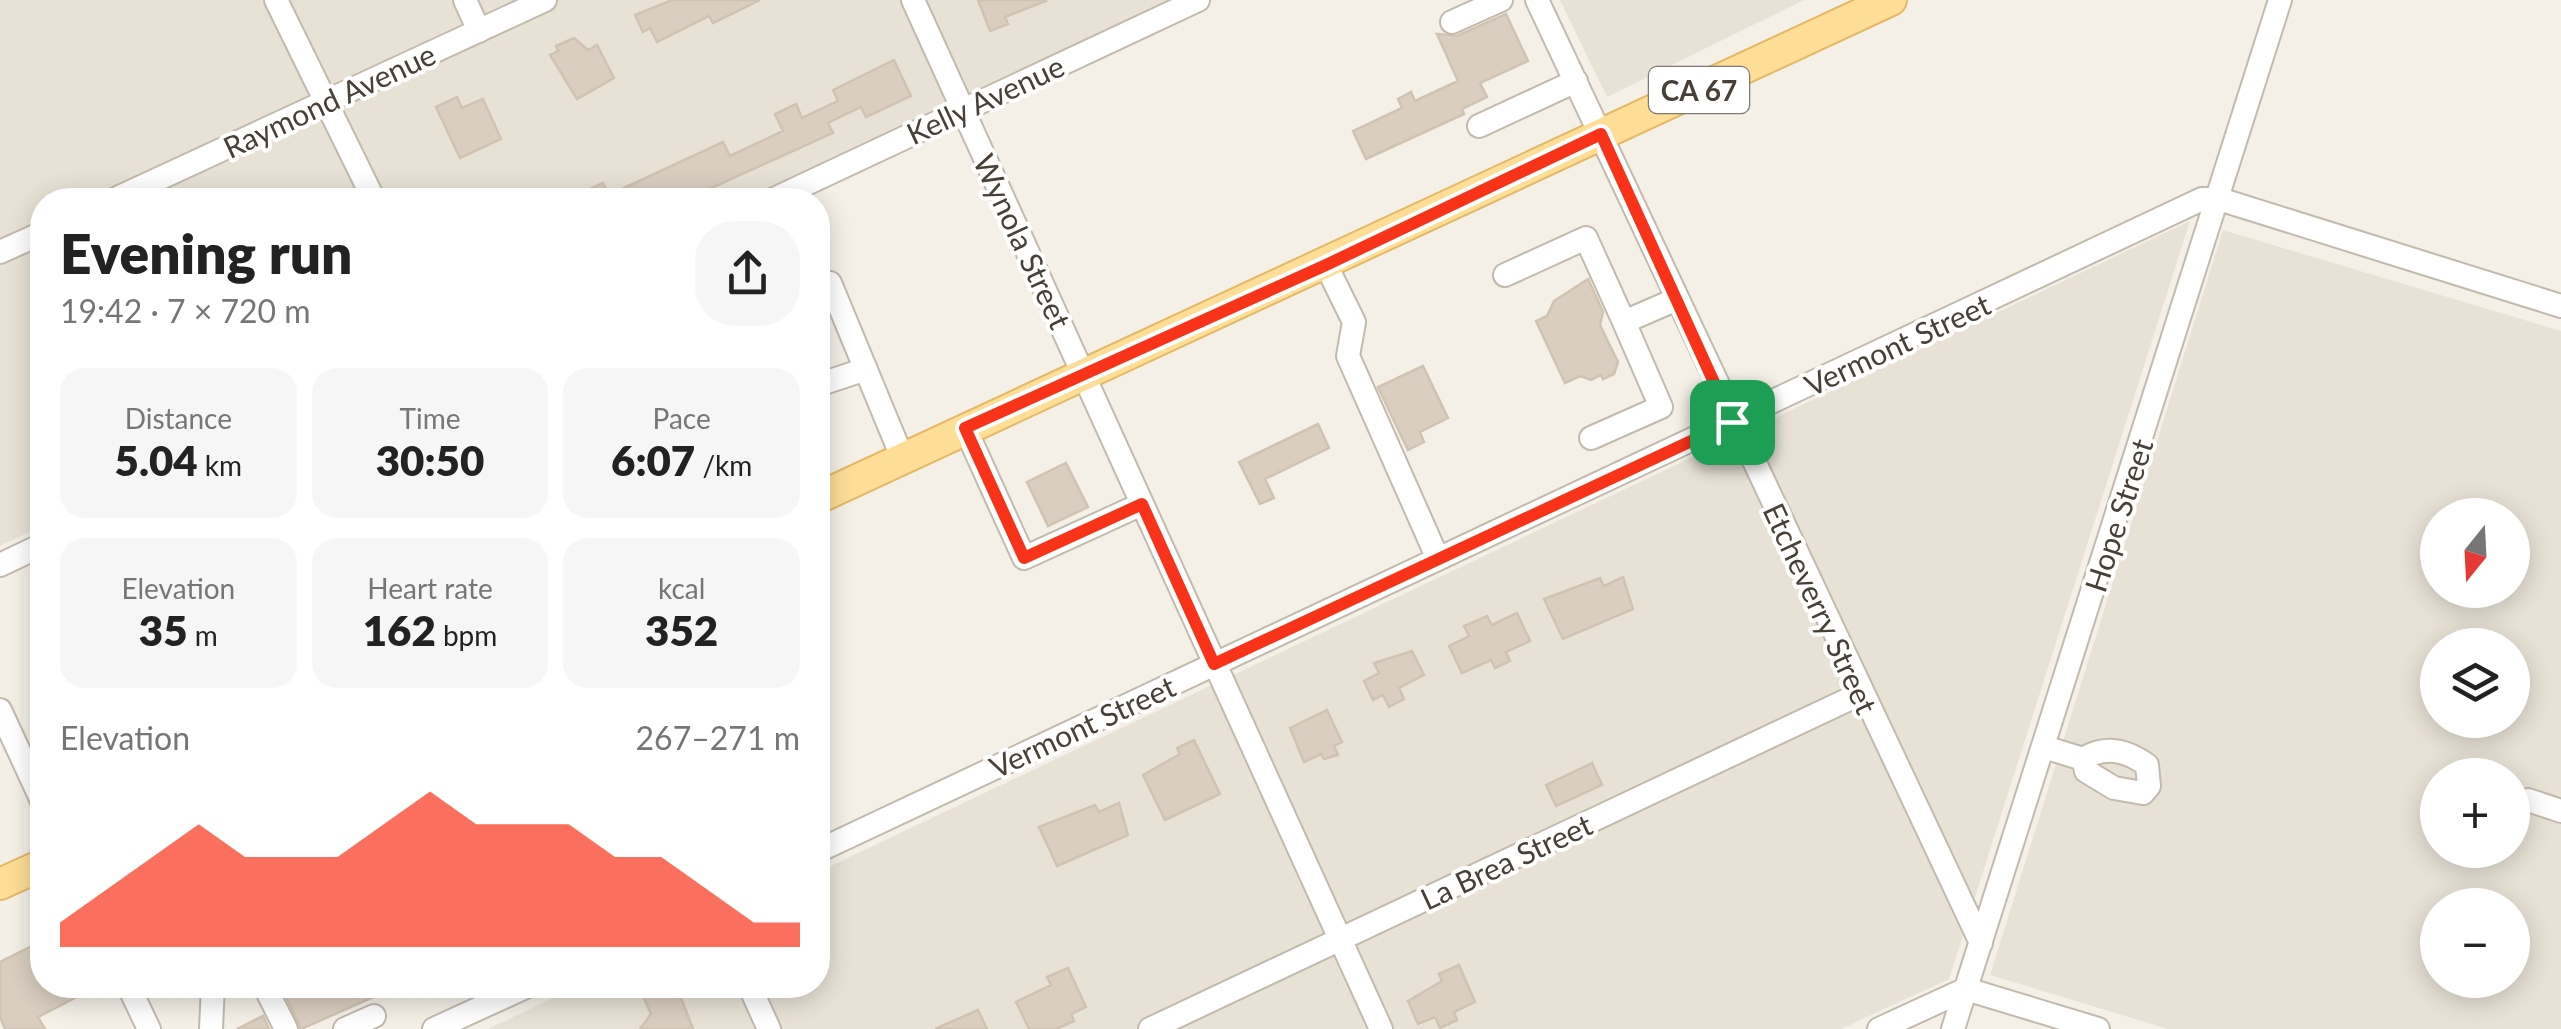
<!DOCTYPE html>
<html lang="en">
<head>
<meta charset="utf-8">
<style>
	body { margin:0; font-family:Lato,sans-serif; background:#f6f6f6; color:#222; height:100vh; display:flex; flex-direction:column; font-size:38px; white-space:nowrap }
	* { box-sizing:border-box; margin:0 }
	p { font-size:32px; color:#767676 }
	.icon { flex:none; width:55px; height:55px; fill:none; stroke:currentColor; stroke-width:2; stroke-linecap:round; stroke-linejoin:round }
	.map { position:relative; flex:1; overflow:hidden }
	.sheet { position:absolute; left:30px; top:188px; width:800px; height:810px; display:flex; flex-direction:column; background:#fff; border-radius:40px; box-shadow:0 5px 25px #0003 }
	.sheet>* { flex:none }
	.needle { width:65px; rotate:198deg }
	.controls { position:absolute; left:2420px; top:498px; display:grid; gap:20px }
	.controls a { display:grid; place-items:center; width:110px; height:110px; border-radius:50%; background:#fff; box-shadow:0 5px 25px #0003; font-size:50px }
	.pin { position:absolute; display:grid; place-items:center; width:85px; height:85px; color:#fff; margin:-42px; border-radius:20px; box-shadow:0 5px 15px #0006 }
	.round { display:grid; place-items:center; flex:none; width:105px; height:105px; border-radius:40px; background:#f6f6f6 }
	.overview { display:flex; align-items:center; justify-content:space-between; height:170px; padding:0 30px }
	h1 { font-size:55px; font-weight:800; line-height:75px }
	.stats { display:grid; grid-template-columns:repeat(3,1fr); gap:15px; height:170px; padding:10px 30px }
	.stats div { display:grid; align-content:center; border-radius:25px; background:#f6f6f6; text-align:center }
	.stats b { font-size:42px; font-weight:800 }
	.stats small { font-size:28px; font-weight:400 }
	.stats p { font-size:28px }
	.chart { height:280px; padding:20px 30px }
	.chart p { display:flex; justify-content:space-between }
	.chart svg { width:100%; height:180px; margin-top:10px; fill:#f9331a; opacity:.7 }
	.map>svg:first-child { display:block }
	.residential { fill:#e8e2d6; fill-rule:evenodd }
	.building { fill:#d9cec0; stroke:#d0c3b1; stroke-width:2.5 }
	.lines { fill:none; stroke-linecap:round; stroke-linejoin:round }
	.minor-casing { stroke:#c2baad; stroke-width:26 }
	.major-casing { stroke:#e4b966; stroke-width:34 }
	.minor { stroke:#fff; stroke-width:22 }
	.major { stroke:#fedd97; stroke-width:30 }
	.route-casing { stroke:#fff; stroke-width:20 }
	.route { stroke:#f9331a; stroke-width:12 }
	.labels { text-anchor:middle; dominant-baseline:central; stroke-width:8; stroke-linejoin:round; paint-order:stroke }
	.shield { fill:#fff; stroke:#7e7973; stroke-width:2.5 }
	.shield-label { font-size:28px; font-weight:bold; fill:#474037 }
	.street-label { font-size:30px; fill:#474037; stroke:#fff }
</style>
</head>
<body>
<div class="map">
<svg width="2561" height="1029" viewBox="0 0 2561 1029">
	<rect width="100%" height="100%" fill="#f4f0e8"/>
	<path class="residential" d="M0 0H1171L742 200H42V526L0 546Z
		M1560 0H1804L1607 97Z
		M2190 221 1949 979 1841 1029H488L580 985H818V872Z
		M2223 230 2561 331V1029H2168L1990 975ZM2438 515H2512V590H2438ZM2438 645H2512V720H2438ZM2438 775H2512V850H2438ZM2438 905H2512V980H2438Z"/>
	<path class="building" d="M672 0H760L713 23 709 16 657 42 650 28 643 32 635 15Z
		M978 0H1046V1L1005 17 1008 24 990 31Z
		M1506 14 1528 61 1480 83 1487 97 1462 109 1464 114 1366 159 1353 131 1402 108 1398 99 1411 92 1415 101 1458 81 1437 34 1457 36Z
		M574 38 588 50 597 45 614 78 577 99 550 55 558 51 556 46Z
		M894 60 911 96 866 117 861 107 828 123 833 133 685 200H567L603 183 609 195 723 142 730 156 783 131 775 114 796 104 802 118 838 101 833 90Z
		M457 97 462 108 483 99 501 139 460 158 436 107Z
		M1588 279 1603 312 1600 325 1618 362 1614 374 1603 379 1601 375 1591 380 1580 376 1565 383 1536 321 1547 316 1554 301Z
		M1423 366 1448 418 1420 432 1424 442 1408 450 1378 387Z
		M1318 424 1329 448 1265 479 1274 498 1260 504 1239 462Z
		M1066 463 1088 507 1048 526 1027 482Z
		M1623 577 1633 609 1563 639 1544 599 1600 578 1604 586Z
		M1517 613 1530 641 1506 652 1510 661 1495 668 1491 660 1462 673 1449 646 1469 636 1464 626 1487 616 1492 625Z
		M1412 651 1424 675 1399 688 1404 699 1389 707 1383 695 1373 700 1364 681 1379 673 1374 663Z
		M1327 710 1342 742 1334 746 1338 755 1324 759 1321 754 1304 762 1290 728Z
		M1194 740 1220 794 1165 820 1143 775 1180 754 1177 748Z
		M1592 763 1602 785 1556 806 1546 785Z
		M1119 803 1128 835 1057 866 1039 827 1095 805 1099 812Z
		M42 941V985H100L38 1017 45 1029H5L0 1017V962Z
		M1459 965 1475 1002 1454 1012 1457 1020 1440 1028 1435 1017 1418 1024 1408 1001 1442 981 1439 974Z
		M1068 968 1086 1007 1071 1014 1074 1021 1056 1029H1029L1016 1002 1051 985 1047 977Z
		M281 985H370L376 996 301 1029Z
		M676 985 693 1029H640L651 1014 642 994 658 986 660 990Z
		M978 1010 987 1029H935Z
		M263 1016 269 1029H237Z"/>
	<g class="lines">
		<defs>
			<path id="minor" d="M276 0 374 200
				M465 0 479 31
				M913 0 1381 1029
				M1537 0 1981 943
				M1452 22 1501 0
				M1479 126 1576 81
				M113 200 545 0
				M772 200 1198 0
				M0 252 42 233
				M1326 265 1354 322 1348 356 1438 559
				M1505 275 1586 238 1624 322
				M830 283 902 457
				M818 385 866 369
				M965 428 1024 558 1142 504
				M1591 438 1661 407 1624 322 1677 299
				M0 565 42 545
				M0 710 42 801
				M2044 747 2083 759 2086 771 2114 788 2143 793 2149 786 2147 765C2126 750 2105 745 2083 759
				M2528 800 2561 811
				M818 851 2202 199H2219L2561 306
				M128 985 149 1029
				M264 985 286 1029
				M749 985 769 1029
				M211 1029 213 985
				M345 1029 374 1016
				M434 1029 530 985
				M1150 1029 1862 693
				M1879 1029 1966 989 2098 1029
				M1953 1029 2280 0"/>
			<path id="major" d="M818 498 1891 0
				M0 884 42 865"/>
		</defs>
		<use href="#minor" class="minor-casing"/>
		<use href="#major" class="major-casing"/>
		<use href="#minor" class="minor"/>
		<use href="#major" class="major"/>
	</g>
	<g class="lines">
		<defs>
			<path id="route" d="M1601 134 1732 422 1214 664 1142 504 1024 558 965 428 1326 265Z"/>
		</defs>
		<use href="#route" class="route-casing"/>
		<use href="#route" class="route"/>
	</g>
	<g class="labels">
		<rect class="shield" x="1649" y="67" width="100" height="46" rx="8"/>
		<g class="shield-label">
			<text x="1699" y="90">CA 67</text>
		</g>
		<g class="street-label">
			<text transform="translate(985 99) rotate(-25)">Kelly Avenue</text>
			<text transform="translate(329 100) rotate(-25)">Raymond Avenue</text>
			<text transform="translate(1023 241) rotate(65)">Wynola Street</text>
			<text transform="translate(1897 344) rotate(-25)">Vermont Street</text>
			<text transform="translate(2118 515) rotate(-72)">Hope Street</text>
			<text transform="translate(1821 608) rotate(65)">Etcheverry Street</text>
			<text transform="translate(1082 726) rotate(-25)">Vermont Street</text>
			<text transform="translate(1506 861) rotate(-25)">La Brea Street</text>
		</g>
	</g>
</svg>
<div class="controls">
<a><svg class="needle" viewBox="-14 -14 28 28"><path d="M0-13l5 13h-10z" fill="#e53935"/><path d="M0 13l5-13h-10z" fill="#767676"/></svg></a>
<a><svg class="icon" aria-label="layers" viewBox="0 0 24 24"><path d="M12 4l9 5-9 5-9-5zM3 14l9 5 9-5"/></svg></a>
<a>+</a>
<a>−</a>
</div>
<div class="pin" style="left:1732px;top:422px;background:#1e9e55"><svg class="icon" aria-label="arrive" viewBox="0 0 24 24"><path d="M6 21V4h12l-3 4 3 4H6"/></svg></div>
<section class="sheet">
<div class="overview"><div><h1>Evening run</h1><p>19:42 · 7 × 720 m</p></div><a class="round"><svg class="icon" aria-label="share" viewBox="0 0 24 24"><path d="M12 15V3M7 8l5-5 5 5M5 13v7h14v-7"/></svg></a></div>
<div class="stats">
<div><p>Distance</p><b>5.04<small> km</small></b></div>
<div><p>Time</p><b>30:50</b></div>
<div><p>Pace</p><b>6:07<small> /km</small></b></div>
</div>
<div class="stats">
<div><p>Elevation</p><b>35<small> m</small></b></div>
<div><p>Heart rate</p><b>162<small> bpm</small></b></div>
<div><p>kcal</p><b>352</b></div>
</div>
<div class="chart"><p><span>Elevation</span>267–271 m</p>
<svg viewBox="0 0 160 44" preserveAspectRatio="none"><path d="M0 44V38L10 30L20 22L30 14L40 22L50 22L60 22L70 14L80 6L90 14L100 14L110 14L120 22L130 22L140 30L150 38L160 38V44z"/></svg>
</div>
</section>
</div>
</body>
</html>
